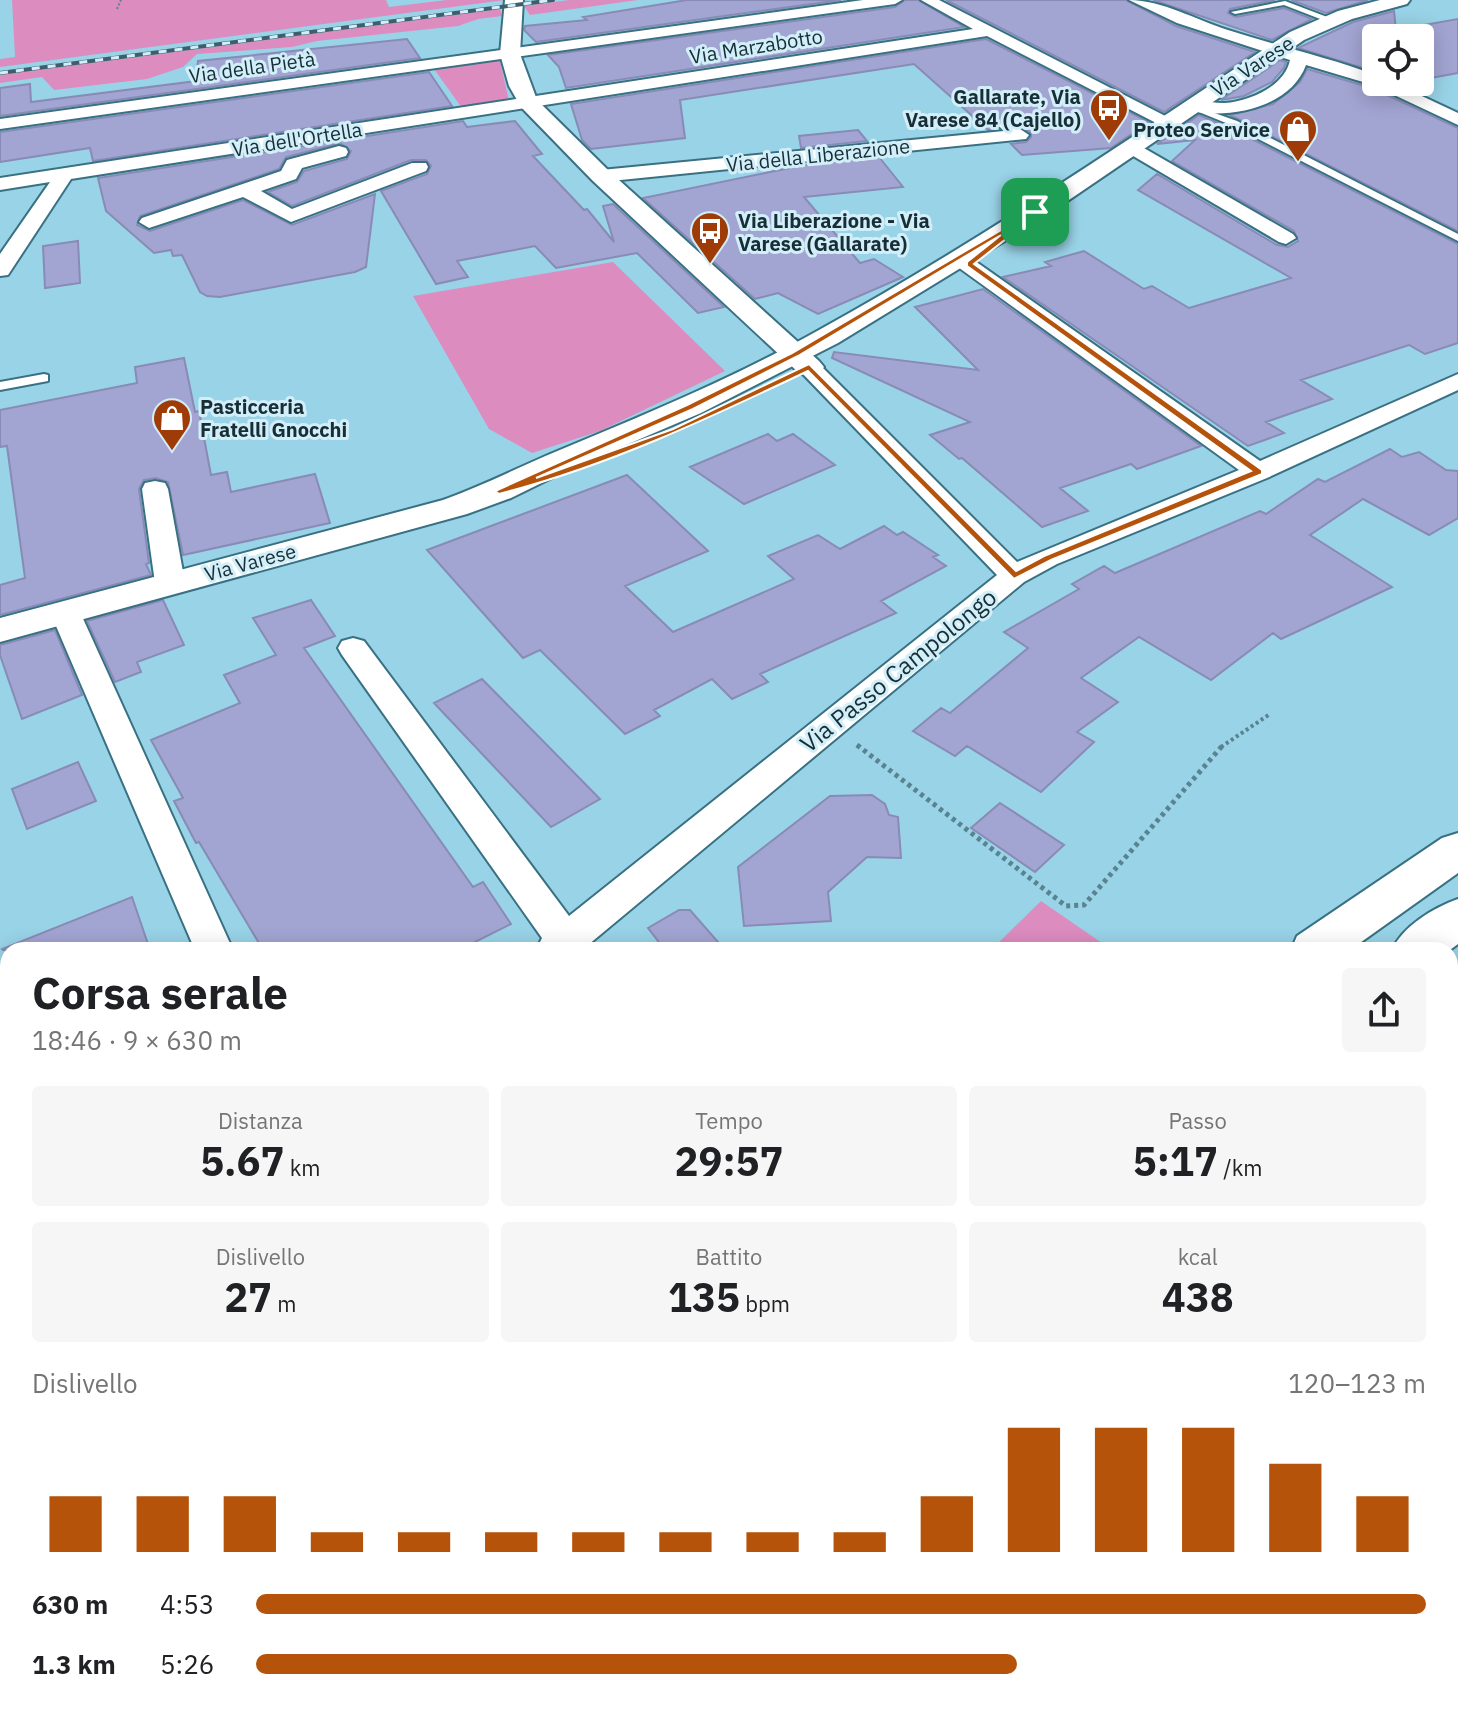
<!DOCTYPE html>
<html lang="it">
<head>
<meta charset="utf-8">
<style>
	body { margin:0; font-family:"IBM Plex Sans",sans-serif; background:#f6f6f6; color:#202124; height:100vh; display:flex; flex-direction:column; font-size:30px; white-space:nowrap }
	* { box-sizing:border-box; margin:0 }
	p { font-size:26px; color:#757577 }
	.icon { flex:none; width:44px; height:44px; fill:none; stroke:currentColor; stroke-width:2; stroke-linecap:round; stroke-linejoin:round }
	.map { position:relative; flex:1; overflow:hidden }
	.sheet { position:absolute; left:0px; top:942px; width:1458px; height:768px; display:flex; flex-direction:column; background:#fff; border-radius:24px 24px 0 0; box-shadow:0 4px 20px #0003 }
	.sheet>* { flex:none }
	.controls { position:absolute; left:1362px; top:24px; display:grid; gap:16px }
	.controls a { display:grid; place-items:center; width:72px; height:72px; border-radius:8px; background:#fff; box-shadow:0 4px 20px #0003; font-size:40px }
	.pin { position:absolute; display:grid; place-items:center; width:68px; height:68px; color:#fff; margin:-34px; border-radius:16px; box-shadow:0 4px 12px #0006 }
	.round { display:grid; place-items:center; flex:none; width:84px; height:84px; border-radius:8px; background:#f6f6f6 }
	.overview { display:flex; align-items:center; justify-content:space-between; height:136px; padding:0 32px }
	h1 { font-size:44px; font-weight:700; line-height:60px }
	.stats { display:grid; grid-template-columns:repeat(3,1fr); gap:12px; height:136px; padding:8px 32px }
	.stats div { display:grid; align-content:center; border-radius:8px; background:#f6f6f6; text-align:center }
	.stats b { font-size:40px; font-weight:700 }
	.stats small { font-size:22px; font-weight:400 }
	.stats p { font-size:22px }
	.chart { height:224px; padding:16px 32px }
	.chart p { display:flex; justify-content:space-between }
	.chart svg { width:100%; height:144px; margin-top:8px; stroke:#b45309; stroke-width:6 }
	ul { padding:0 32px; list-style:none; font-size:26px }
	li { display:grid; grid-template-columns:128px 96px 1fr; align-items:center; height:60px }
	li i { height:20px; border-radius:10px; background:#b45309 }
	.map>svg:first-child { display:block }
	.green { fill:#dd8cbf }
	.forest { fill:#ce71ae }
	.building { fill:#a2a5d2; stroke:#888bb6; stroke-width:2 }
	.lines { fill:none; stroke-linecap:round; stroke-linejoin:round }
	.service-casing { stroke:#397183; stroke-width:4 }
	.minor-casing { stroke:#397183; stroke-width:4 }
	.tertiary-casing { stroke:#397183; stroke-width:4 }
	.secondary-casing { stroke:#397183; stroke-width:4 }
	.motorway-casing { stroke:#397183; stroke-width:4 }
	.path-far3 { stroke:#5a8391; stroke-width:2; stroke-dasharray:2 2; stroke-linecap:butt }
	.path-far2 { stroke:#5a8391; stroke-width:4; stroke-dasharray:3 3; stroke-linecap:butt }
	.path-far1 { stroke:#5a8391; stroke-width:5; stroke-dasharray:4 4; stroke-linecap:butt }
	.path { stroke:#5a8391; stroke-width:7; stroke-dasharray:6 6; stroke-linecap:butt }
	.service { fill:#fff; fill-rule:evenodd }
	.minor { fill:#fff; fill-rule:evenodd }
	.tertiary { fill:#fff; fill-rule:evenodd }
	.secondary { fill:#fff; fill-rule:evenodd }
	.motorway { fill:#fff; fill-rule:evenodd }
	.rail-casing { stroke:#3d5e6a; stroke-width:4 }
	.rail { stroke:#d2eff9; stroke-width:3; stroke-dasharray:8; stroke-linecap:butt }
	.route { fill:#b45309; stroke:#fff; stroke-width:2; fill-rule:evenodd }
	.labels { text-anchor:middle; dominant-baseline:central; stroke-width:6; stroke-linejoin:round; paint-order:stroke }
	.far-street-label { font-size:20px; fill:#172e36; stroke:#d2eff9 }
	.far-poi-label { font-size:20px; font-weight:bold; fill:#172e36; stroke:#d2eff9; text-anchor:end }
	.street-label { font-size:24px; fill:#172e36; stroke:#d2eff9 }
</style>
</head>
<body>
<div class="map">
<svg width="1458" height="1710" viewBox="0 0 1458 1710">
	<rect width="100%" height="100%" fill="#99d3e7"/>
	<path class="green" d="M12 0H386L389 7 447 0H505L0 67V59L15 57Z
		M569 0H638L530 15 524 6Z
		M500 9 502 16 478 19 458 26 317 41 292 47 197 54 183 67 147 79 54 90 42 77 0 83V75Z
		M488 61H500L509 101 462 108 434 69Z
		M613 262 725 371 600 431 532 453 489 429 413 296Z
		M1041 901 1112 950H991Z
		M8 1455V1702H150L138 1710H0V1462Z
		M997 1702H1224L1228 1710H989Z"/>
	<path class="forest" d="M1458 1279V1710H1228L1224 1702H1450V1286Z"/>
	<path class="building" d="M687 0H841L536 42 524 30 525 26 587 20 583 17Z
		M905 0H918L964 27 566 88 559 67 548 55 895 7Z
		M946 0H1126L1176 26 1255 52 1164 112Z
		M1153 0H1275L1230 9 1228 13 1236 17 1284 8 1312 19 1272 40Z
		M1291 0H1368L1326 13Z
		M1394 11 1396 30 1458 19V73L1420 80V38H1376V72L1298 48 1353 22Z
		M407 39 420 58 0 116V88L30 84 31 102 196 81 198 61Z
		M986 39 1149 122 1111 148 1022 155 1011 144 1026 142 1031 137V133L1009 118 997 122V129L988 130 914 64 680 100 685 138 591 149 582 140 571 104Z
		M1280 60 1286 62 1284 68 1272 82 1244 96 1221 100Z
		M1307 69 1372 88 1458 128V231L1230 115 1273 104 1300 82Z
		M429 72 452 106 93 161 90 148 0 162V132Z
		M1199 115 1230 128 1458 244V343L1425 354 1409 345 1301 380 1332 399 1266 422 1284 433 1248 446 1003 277 1051 266 1045 262 1084 251 1144 289 1152 286 1189 308 1291 278 1138 190 1157 174 1277 245 1288 247 1298 241 1294 231 1172 161 1195 140 1157 144Z
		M463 121 467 127 515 121 542 154 533 156 584 210 587 209 614 242 603 206 613 204 724 307 698 313 637 253 556 268 535 246 457 261 468 277 436 284 381 191 427 174 431 166 426 160H411L292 206 268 192 297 182 304 171 347 159 351 151 340 143 286 157 279 169 140 216 137 225 150 231 243 200 292 225 375 194 366 267 355 272 220 297 207 296 200 292 182 255 173 256 171 250 154 253 106 211 98 178Z
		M858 130 867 141 801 148 799 136Z
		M879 157 903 187 804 197 860 263 874 259 903 277 818 314 778 293 755 299 643 198 804 165Z
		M78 241 80 283 45 288 43 246Z
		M983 289 1201 446 1137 469 1131 464 1060 488 1088 511 1042 527 962 458 959 459 930 435 970 422 832 358 834 352 978 370 915 307Z
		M184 358 195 412 199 411 211 475 227 472 231 492 315 474 330 523 183 555 168 482 156 478 144 480 139 489 149 563 146 564 151 575 0 615V585L25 578 7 446 0 447V410L137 383 135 367Z
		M768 434 777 441 793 434 835 465 744 504 690 467Z
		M1390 449 1402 457 1419 452 1446 470 1458 471V518L1429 535 1363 499 1310 535 1392 587 1281 639 1273 633 1211 680 1139 637 1081 678 1118 702 1077 732 1094 742 1041 792 967 746 955 756 913 731 941 708 950 713 1028 648 1004 632 1079 589 1072 584 1104 566 1115 573 1260 511 1266 514 1318 479 1325 482Z
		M627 475 708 551 625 586 673 632 794 579 768 556 818 535 840 549 884 526 897 535 903 532 938 555 933 557 946 566 881 601 896 613 760 674 768 682 732 699 712 679 654 710 660 716 625 734 540 650 523 658 427 550Z
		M163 600 184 645 137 662 141 672 115 682 87 621Z
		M311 600 335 636 304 648 473 887 483 882 511 924 459 950H263L199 842 196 843 174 801 183 798 151 740 240 703 224 675 276 655 253 618Z
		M55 630 82 695 22 719 0 655V645Z
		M482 679 600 799 551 827 434 703Z
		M78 762 96 801 27 829 12 789Z
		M872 795 885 804 889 815 898 817 901 858 867 857 828 892 831 921 744 926 738 867 830 796Z
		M1000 803 1064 845 1035 872 971 828Z
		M132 897 150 950H3L2 949Z
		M679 910H690L725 950H665L648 928Z"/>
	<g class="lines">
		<defs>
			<path id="service" d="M1285 1 1335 20 1328 22 1284 5 1235 14 1231 12Z
				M1189 104 1237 121 1458 234V241L1231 125 1189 108Z
				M44 374 48 375V381L0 390V382Z"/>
			<path id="minor" d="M863 0H902L895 4 0 129V119Z
				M921 0H939L1177 122 1168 127 1162 126 987 36 71 179 8 275 0 276V254L50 182 0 190V178L973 29Z
				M1129 0C1162 0 1196 20 1228 30 1277 46 1328 57 1376 75V82H1392L1458 113V125L1373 85 1306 65C1290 109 1226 120 1186 110L1183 106C1194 96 1212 104 1225 103 1250 101 1285 86 1290 60L1177 23Z
				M1007 120 1029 135 1026 139 601 182 591 176 601 170 1004 131 998 125Z
				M1130 140 1293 234 1296 238 1286 244 1279 242 1123 150 1121 146Z
				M339 146 346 148 348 152 346 156 302 168 296 179 261 191 292 209 412 163H426L428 167 426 171 291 222 243 197 149 228 139 222 142 218 281 171 287 160Z
				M958 252 965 254 1260 461 1458 374V390L1267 478 1057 564 1024 582 582 950H536L542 938 342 655 338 648 342 641 353 638 364 641 569 916 997 575 801 372 797 367 801 362H817L1017 562 1239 470 951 262 947 258Z
				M155 481 165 483 168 489 185 583 180 590 170 592 160 590 155 583 142 489 145 483Z
				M65 602 76 605 80 612 233 950H195L50 612 54 605Z
				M0 1136 8 1139V1207L0 1204Z
				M8 1392V1446L0 1449V1395Z"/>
			<path id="tertiary" d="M505 0H523L520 54 537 100 609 171 819 361 824 367 819 373 809 376 799 373 593 181 521 107 509 86 500 54Z"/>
			<path id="secondary" d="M1380 0H1410L1407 4 1352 19 1304 40 1044 217 838 343 701 413 572 468 511 498 467 514 0 642V618L443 500C482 486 517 468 555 452 644 415 734 378 819 330 982 240 1135 135 1290 32L1338 11Z"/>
			<path id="motorway" d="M1458 833V873L1350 950H1291L1297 936 1442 838Z
				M1458 899V944L1450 950H1392C1403 926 1433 908 1458 899Z
				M1458 986V1031L1450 1034V989Z
				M1458 1109V1161L1450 1164V1112Z
				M183 1702H262L259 1710H180Z
				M366 1702H444L441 1710H363Z
				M529 1702H607L604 1710H526Z
				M739 1702H816L813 1710H736Z"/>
		</defs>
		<use href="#service" class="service-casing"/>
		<use href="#minor" class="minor-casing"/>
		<use href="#tertiary" class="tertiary-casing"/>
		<use href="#secondary" class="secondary-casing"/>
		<use href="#motorway" class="motorway-casing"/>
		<path class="path-far3" d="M117 9 121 0"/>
		<path class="path-far2" d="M857 745 860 747
			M1221 747 1270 714"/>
		<path class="path-far1" d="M857 745 1066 906 1084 905 1223 745"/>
		<path class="path" d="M1450 1475 1458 1467
			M1215 1710 1223 1702"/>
		<use href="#service" class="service"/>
		<use href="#minor" class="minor"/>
		<use href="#tertiary" class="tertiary"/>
		<use href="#secondary" class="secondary"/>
		<use href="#motorway" class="motorway"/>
		<defs>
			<path id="rail" d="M0 73 553 0"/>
		</defs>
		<use href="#rail" class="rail-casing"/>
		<use href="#rail" class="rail"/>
	</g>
	<path class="route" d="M1035 210 1038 214 974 264 1262 470V474L1051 560 1014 579 808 371C707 419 608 466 499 494L495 491 687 405 792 353ZM1001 235 967 262V266L1251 471 1044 556 1016 571 809 364 673 429 536 478 693 409 798 356Z"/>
	<defs>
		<symbol id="bus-pin" viewBox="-11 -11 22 30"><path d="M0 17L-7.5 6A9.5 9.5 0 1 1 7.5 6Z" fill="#9f3b06" stroke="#d2eff9"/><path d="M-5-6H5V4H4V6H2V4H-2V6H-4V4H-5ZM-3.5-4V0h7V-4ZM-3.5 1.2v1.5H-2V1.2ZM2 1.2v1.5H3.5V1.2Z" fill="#fff"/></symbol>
		<symbol id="shop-pin" viewBox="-11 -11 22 30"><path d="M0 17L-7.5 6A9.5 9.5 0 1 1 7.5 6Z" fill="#9f3b06" stroke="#d2eff9"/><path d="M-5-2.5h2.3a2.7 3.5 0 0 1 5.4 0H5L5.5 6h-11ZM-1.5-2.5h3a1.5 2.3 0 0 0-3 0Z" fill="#fff"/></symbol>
	</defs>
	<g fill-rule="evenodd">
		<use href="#bus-pin" x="1087" y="86" width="44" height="60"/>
		<use href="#shop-pin" x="1276" y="107" width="44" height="60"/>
		<use href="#bus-pin" x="688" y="209" width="44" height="60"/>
		<use href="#shop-pin" x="150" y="396" width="44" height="60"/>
	</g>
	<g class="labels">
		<g class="far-street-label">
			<text transform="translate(756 46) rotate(-9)">Via Marzabotto</text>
			<text transform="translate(1252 66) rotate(-33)">Via Varese</text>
			<text transform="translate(252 67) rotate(-8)">Via della Pietà</text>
			<text transform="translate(297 139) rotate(-9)">Via dell'Ortella</text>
			<text transform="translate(818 155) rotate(-6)">Via della Liberazione</text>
			<text transform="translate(250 562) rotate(-15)">Via Varese</text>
		</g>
		<g class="far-poi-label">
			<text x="1081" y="96">Gallarate, Via<tspan x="1081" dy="23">Varese 84 (Cajello)</tspan></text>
			<text x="1270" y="129">Proteo Service</text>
			<text x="738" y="220" text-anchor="start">Via Liberazione - Via<tspan x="738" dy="23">Varese (Gallarate)</tspan></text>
			<text x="200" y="406" text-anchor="start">Pasticceria<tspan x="200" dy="23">Fratelli Gnocchi</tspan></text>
		</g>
		<g class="street-label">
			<text transform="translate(898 670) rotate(-39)">Via Passo Campolongo</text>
		</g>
	</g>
</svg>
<div class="controls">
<a><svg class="icon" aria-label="locate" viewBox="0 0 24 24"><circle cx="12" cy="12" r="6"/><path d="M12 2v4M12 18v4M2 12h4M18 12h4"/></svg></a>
</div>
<div class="pin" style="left:1035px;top:212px;background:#1e9e55"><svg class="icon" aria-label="arrive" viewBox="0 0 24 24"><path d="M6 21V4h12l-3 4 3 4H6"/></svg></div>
<section class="sheet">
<div class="overview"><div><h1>Corsa serale</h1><p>18:46 · 9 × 630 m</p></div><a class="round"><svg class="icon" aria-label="share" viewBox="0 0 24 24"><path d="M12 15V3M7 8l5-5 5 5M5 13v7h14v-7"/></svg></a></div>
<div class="stats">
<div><p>Distanza</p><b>5.67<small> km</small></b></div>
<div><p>Tempo</p><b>29:57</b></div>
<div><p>Passo</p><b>5:17<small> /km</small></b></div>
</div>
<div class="stats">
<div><p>Dislivello</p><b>27<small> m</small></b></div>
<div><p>Battito</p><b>135<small> bpm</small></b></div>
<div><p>kcal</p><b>438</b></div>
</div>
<div class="chart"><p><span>Dislivello</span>120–123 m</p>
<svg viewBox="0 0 160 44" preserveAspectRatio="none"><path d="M5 44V27M15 44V27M25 44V27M35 44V38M45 44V38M55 44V38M65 44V38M75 44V38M85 44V38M95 44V38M105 44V27M115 44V6M125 44V6M135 44V6M145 44V17M155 44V27"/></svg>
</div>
<ul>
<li><b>630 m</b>4:53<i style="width:100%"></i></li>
<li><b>1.3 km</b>5:26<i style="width:65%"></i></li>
</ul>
</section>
</div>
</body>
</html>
